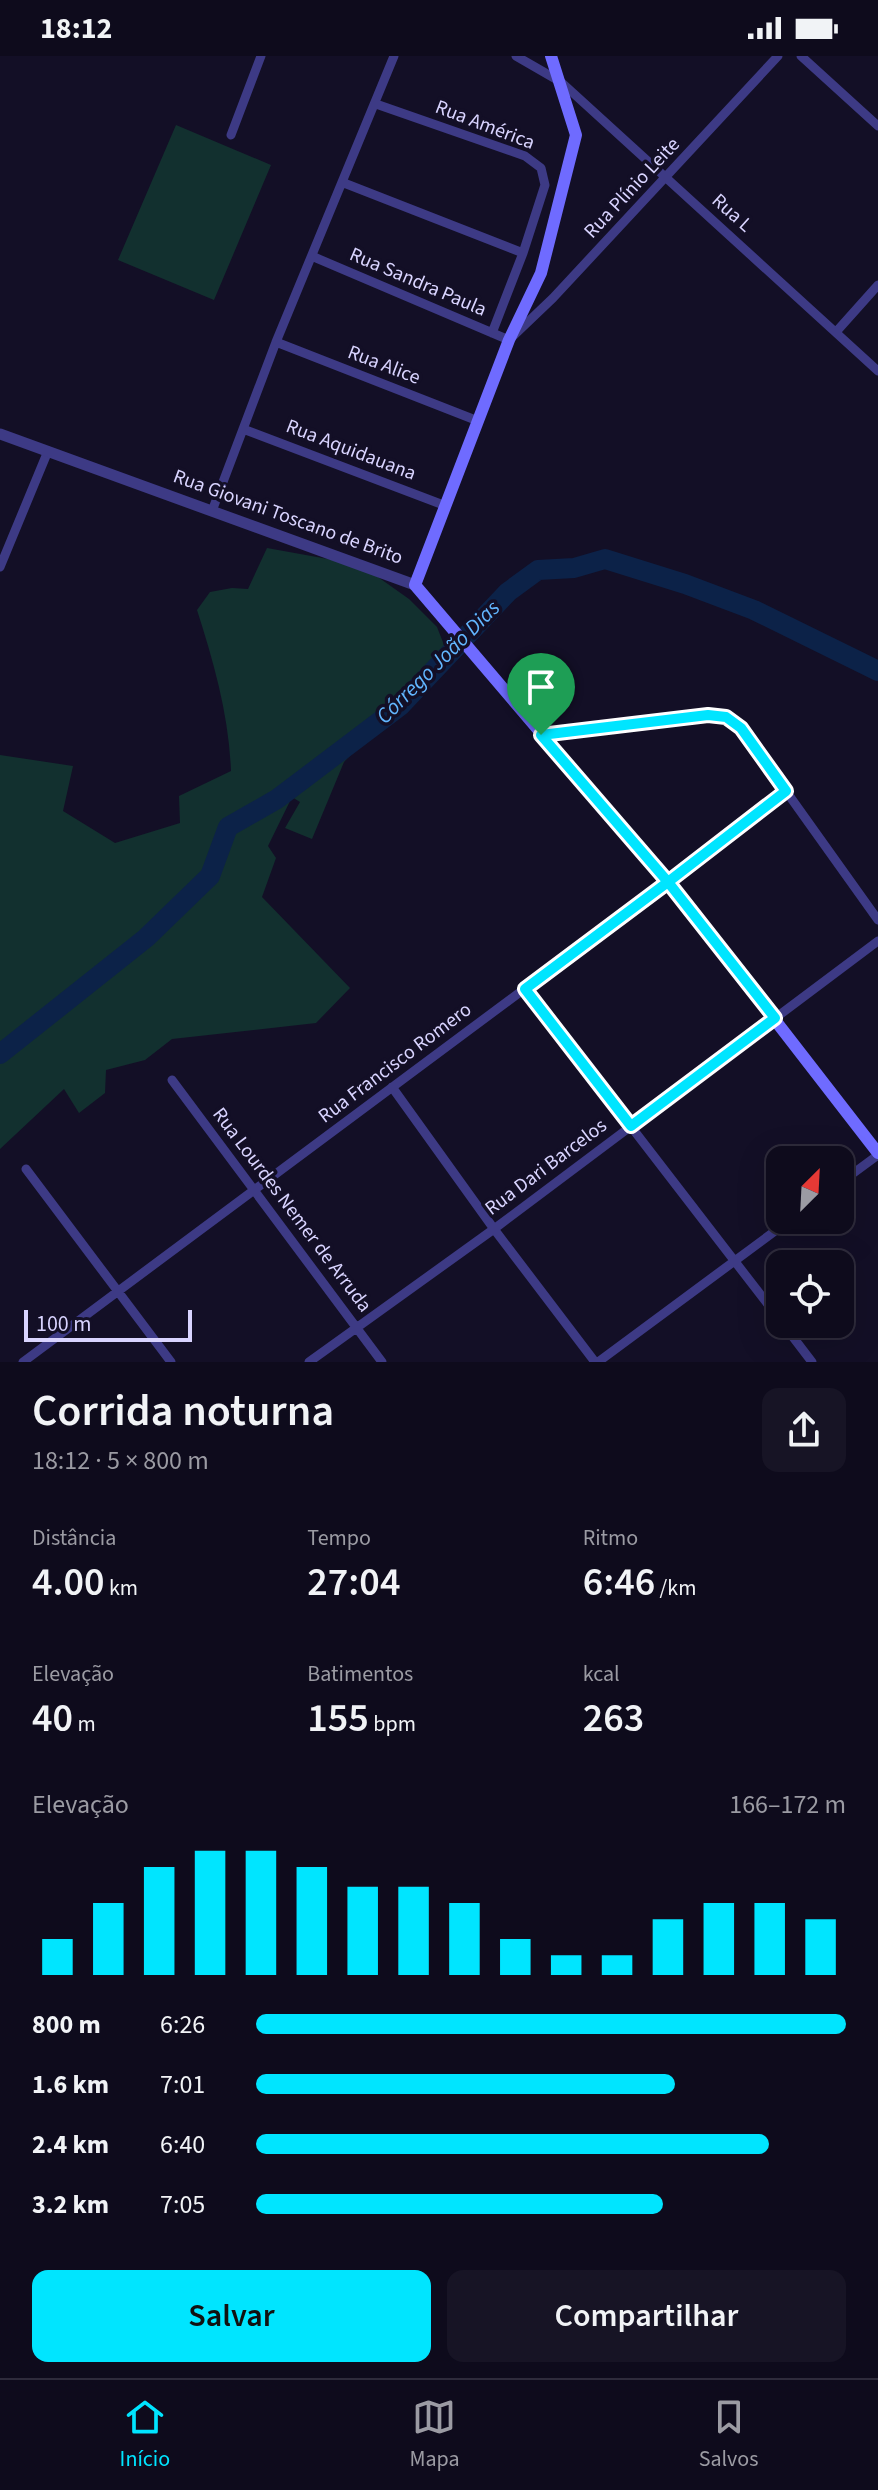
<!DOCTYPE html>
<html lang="pt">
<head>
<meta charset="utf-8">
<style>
	body { margin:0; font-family:"Source Sans 3",sans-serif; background:#171425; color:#f1f3f6; height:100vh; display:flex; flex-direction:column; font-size:30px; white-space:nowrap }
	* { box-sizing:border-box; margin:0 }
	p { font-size:26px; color:#9b9ba3 }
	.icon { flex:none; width:44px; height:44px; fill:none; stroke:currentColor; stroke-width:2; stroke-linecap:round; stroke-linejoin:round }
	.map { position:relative; height:1306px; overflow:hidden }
	.drawer { display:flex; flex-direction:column; background:#0e0b1c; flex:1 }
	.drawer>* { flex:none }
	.needle { width:52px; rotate:24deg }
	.controls { position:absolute; left:766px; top:1090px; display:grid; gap:16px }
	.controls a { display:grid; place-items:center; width:88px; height:88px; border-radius:16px; background:#0e0b1c; box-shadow:0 8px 32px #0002,0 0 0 2px #2e2b3b; font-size:40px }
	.scale { position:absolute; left:24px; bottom:20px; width:168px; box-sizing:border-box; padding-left:8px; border:4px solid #d9d4ff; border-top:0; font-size:22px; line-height:28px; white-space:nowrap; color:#d9d4ff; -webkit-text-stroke:6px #130f26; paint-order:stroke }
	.pin { position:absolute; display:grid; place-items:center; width:68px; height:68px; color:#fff; margin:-82px -34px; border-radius:50% 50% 50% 0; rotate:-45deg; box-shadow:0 0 8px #0007 }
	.pin .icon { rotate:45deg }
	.round { display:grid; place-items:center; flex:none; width:84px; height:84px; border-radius:16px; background:#171425 }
	.headline { display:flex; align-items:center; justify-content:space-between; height:136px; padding:0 32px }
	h1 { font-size:44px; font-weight:600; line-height:60px }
	.metrics { display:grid; grid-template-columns:repeat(3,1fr); gap:12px; height:136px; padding:8px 32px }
	.metrics div { display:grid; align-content:center }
	.metrics b { font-size:40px; font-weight:600 }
	.metrics small { font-size:22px; font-weight:400 }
	.metrics p { font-size:22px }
	.chart { height:224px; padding:16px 32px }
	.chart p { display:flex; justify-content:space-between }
	.chart svg { width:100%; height:144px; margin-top:8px; stroke:#00e5ff; stroke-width:6 }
	.primary-button { display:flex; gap:16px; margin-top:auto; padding:16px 32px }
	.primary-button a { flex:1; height:92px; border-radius:16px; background:#00e5ff; color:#111; font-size:32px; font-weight:600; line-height:92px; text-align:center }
	.primary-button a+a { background:#171425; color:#f1f3f6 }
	ul { padding:0 32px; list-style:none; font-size:26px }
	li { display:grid; grid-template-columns:128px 96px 1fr; align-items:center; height:60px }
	li i { height:20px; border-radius:10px; background:#00e5ff }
	.status { display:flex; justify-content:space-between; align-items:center; height:56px; padding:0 40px; background:#0e0b1c; direction:ltr }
	.status svg { height:22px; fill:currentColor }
	.tab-bar { display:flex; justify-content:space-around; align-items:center; height:112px; border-top:2px solid #2e2b3b; background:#0e0b1c; font-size:22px; color:#9b9ba3 }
	.tab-bar a { display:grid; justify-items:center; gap:4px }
	.tab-bar .on { color:#00e5ff }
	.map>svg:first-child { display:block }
	.green { fill:#12302f }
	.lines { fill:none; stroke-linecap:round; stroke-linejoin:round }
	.river { stroke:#0c2248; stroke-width:20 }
	.minor { stroke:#3d3a85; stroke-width:9 }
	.tertiary { stroke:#3d3a85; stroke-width:11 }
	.secondary { stroke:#6f6bff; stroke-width:12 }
	.route-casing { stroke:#fff; stroke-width:16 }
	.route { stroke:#00e5ff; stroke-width:10 }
	.labels { text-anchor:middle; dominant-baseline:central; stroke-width:7; stroke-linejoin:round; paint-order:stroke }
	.street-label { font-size:20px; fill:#d9d4ff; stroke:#130f26 }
	.water-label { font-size:22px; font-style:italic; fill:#62b6ff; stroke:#130f26 }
</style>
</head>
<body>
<div class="status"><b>18:12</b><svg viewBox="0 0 49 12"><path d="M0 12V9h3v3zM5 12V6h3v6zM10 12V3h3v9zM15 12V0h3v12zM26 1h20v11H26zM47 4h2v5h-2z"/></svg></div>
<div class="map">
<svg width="878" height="1306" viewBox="0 0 878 1306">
	<rect width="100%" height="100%" fill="#130f26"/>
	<path class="green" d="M176 69 271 109 214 244 118 204Z
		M267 492 361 509 409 543 437 571 448 599 417 641 371 678 344 706 312 783 285 772 300 746 292 741 268 790 276 802 262 841 350 932 316 967 172 983 145 1004 106 1014 105 1037 79 1057 64 1033 0 1093V699L73 710 63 755 115 787 180 767 179 740 231 715C229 660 214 607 197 554L210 536 232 532 248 533Z"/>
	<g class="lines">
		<path class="river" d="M0 998 146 882 210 820 228 771 277 743 400 650 508 536 538 514 574 512 605 503 685 528 754 554 878 615"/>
		<path class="minor" d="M516 0 561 26 878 315
			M801 0 878 70
			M376 48 525 100 541 112 545 129 523 197
			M231 79 261 0
			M344 127 523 197 492 277
			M314 201 509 284 553 242 778 0
			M836 276 878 229
			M276 286 478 365
			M243 373 446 450
			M212 455 276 286 394 0
			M0 511 48 395
			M541 679 708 659 726 661 741 672 878 864
			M525 933 780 1264
			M172 1024 382 1306
			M392 1031 494 1173 595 1306
			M26 1113 171 1306
			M840 1127 878 1099
			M783 1268 812 1306
			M23 1306 668 826 786 735
			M309 1306 494 1173 878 885
			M598 1306 790 1164"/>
		<path class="tertiary" d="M0 378 415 529"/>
		<path class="secondary" d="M551 0 576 79 541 217 509 284 415 529 668 826 878 1097"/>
	</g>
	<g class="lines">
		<defs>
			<path id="route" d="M541 679 668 826 525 933 631 1070 775 962 668 826 786 735 741 672 726 661 708 659 541 679"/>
		</defs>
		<use href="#route" class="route-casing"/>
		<use href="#route" class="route"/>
	</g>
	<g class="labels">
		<g class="street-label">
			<text transform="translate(485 69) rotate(21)">Rua América</text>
			<text transform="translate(632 132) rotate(-47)">Rua Plínio Leite</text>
			<text transform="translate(732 157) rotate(42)">Rua L</text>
			<text transform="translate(418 226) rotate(23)">Rua Sandra Paula</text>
			<text transform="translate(384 309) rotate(21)">Rua Alice</text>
			<text transform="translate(351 394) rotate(21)">Rua Aquidauana</text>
			<text transform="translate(288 461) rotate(20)">Rua Giovani Toscano de Brito</text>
			<text transform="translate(395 1007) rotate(-37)">Rua Francisco Romero</text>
			<text transform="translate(546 1111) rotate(-37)">Rua Dari Barcelos</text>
			<text transform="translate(292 1154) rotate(53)">Rua Lourdes Nemer de Arruda</text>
		</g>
		<g class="water-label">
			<text transform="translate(438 606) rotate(-45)">Córrego João Dias</text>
		</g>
	</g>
</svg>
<div class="controls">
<a><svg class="needle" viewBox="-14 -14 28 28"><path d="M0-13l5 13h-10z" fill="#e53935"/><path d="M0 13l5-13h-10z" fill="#9b9ba3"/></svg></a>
<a><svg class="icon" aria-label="locate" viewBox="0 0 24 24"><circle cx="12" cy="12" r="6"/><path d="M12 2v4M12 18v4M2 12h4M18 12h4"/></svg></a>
</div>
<div class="scale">100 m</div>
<div class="pin" style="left:541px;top:679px;background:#1e9e55"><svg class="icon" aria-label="arrive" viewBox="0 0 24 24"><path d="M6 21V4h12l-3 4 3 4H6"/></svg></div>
</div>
<section class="drawer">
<div class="headline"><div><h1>Corrida noturna</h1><p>18:12 · 5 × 800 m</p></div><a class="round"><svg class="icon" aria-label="share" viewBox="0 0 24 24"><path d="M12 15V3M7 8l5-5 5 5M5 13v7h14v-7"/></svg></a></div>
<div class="metrics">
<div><p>Distância</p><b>4.00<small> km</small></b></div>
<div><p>Tempo</p><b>27:04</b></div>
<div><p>Ritmo</p><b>6:46<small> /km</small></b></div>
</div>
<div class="metrics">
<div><p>Elevação</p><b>40<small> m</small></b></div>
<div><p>Batimentos</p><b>155<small> bpm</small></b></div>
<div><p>kcal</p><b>263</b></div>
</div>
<div class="chart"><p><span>Elevação</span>166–172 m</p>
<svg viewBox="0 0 160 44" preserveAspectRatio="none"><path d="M5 44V33M15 44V22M25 44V11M35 44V6M45 44V6M55 44V11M65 44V17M75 44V17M85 44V22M95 44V33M105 44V38M115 44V38M125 44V27M135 44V22M145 44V22M155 44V27"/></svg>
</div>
<ul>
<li><b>800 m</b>6:26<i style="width:100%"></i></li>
<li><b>1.6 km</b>7:01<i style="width:71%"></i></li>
<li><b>2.4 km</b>6:40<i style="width:87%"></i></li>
<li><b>3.2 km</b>7:05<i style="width:69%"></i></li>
</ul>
<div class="primary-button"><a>Salvar</a><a>Compartilhar</a></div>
</section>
<nav class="tab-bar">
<a class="on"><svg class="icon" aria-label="home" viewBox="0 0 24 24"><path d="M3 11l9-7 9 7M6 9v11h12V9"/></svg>Início</a>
<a><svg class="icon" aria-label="map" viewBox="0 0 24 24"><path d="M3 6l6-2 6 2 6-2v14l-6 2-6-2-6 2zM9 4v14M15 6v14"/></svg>Mapa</a>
<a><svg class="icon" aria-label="saved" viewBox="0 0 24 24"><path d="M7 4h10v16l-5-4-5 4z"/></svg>Salvos</a>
</nav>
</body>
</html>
